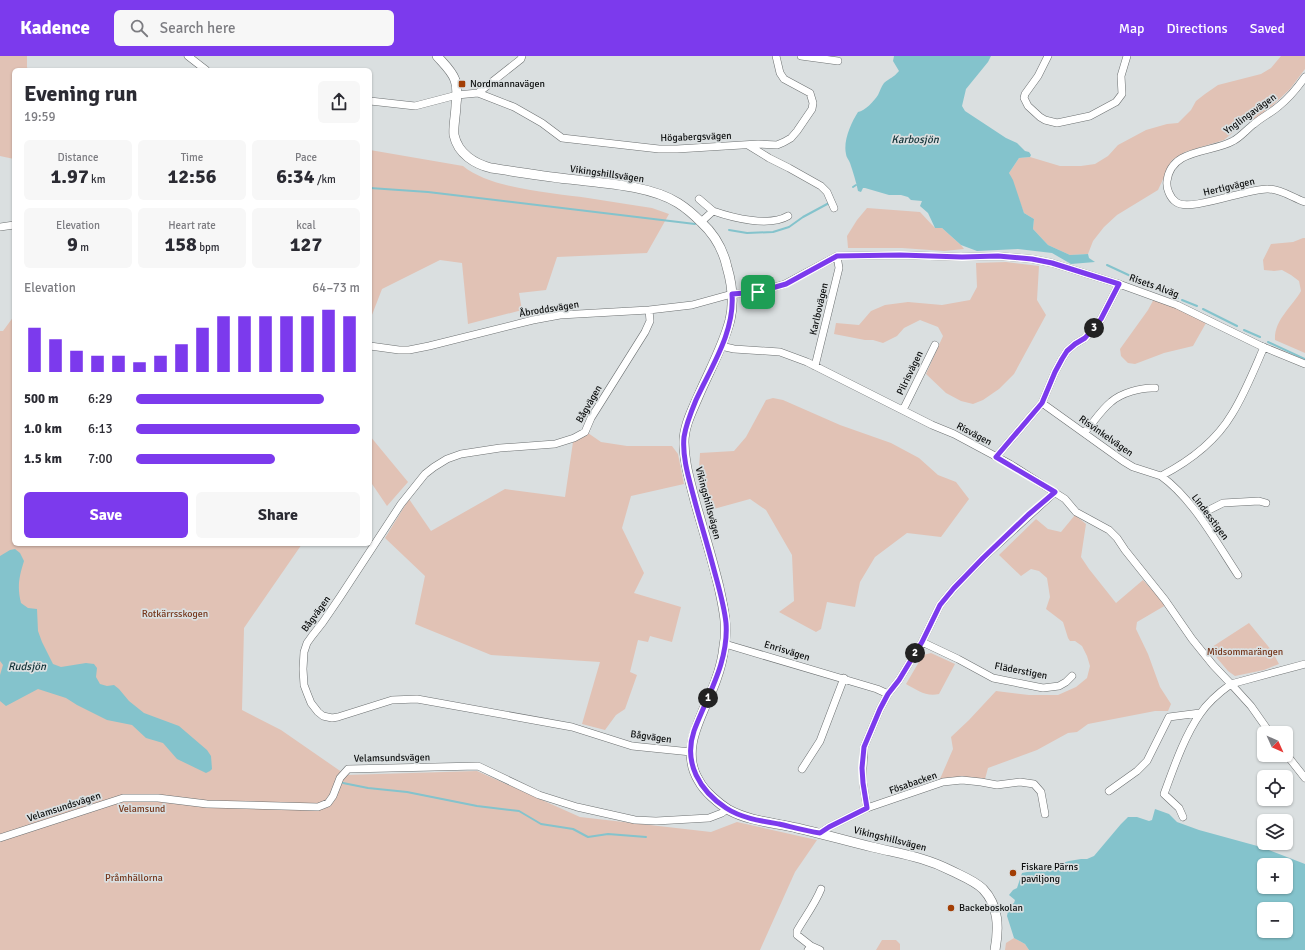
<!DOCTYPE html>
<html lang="en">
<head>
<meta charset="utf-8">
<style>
	body { margin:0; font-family:Signika,sans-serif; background:#f7f7f7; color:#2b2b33; height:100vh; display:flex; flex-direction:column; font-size:15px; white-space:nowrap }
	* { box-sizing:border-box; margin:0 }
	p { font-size:13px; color:#7c7c81 }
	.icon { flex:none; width:22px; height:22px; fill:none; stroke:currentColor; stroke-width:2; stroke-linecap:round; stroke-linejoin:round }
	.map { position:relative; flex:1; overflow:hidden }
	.side { position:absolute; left:12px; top:12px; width:360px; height:478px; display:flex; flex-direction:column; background:#fff; border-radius:6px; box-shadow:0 1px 3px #0004 }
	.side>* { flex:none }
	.needle { width:26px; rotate:135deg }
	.controls { position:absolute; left:1257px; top:670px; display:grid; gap:8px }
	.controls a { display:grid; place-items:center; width:36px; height:36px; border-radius:6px; background:#fff; box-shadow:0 1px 3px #0004; font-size:20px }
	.pin { position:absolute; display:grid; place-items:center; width:34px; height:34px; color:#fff; margin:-17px; border-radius:8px; box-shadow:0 2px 6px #0006 }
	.km { position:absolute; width:20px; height:20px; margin:-10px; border-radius:50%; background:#222; color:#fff; font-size:11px; line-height:20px; text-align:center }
	.round { display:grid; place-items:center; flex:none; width:42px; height:42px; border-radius:6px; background:#f7f7f7 }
	.head { display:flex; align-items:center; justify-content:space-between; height:68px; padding:0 12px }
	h1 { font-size:22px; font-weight:700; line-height:30px }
	.stats { display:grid; grid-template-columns:repeat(3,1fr); gap:6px; height:68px; padding:4px 12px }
	.stats div { display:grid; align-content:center; border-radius:6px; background:#f7f7f7; text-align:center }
	.stats b { font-size:20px; font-weight:700 }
	.stats small { font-size:11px; font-weight:400 }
	.stats p { font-size:11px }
	.chart { height:112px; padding:8px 12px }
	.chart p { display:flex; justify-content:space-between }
	.chart svg { width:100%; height:72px; margin-top:4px; stroke:#7c3aed; stroke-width:6 }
	.button { display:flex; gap:8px; margin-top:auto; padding:8px 12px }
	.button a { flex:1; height:46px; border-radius:6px; background:#7c3aed; color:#fff; font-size:16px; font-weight:700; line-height:46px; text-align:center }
	.button a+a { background:#f7f7f7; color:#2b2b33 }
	ul { padding:0 12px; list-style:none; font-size:13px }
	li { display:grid; grid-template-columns:64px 48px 1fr; align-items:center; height:30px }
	li i { height:10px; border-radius:5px; background:#7c3aed }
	header { display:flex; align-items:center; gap:24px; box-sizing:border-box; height:56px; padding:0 20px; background:#7c3aed; color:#fff }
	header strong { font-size:19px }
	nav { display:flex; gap:22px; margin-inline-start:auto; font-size:14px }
	.search { width:280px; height:36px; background:#f7f7f7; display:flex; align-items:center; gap:10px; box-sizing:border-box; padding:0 14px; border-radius:6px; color:#7c7c81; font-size:15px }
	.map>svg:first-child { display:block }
	.green { fill:#e1c2b5 }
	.water { fill:#84c3cc; fill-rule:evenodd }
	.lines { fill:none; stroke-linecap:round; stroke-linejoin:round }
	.stream { stroke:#84c3cc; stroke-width:2 }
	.minor-casing { stroke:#6c7071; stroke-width:8 }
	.tertiary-casing { stroke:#6c7071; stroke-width:10 }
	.minor { stroke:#fff; stroke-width:7 }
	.tertiary { stroke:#fff; stroke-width:9 }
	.route-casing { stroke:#fff; stroke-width:8 }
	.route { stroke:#7c3aed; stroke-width:5 }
	.poi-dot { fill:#a23e05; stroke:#dadfe0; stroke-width:1.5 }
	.labels { text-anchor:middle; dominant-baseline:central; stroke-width:3.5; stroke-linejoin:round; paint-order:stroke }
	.poi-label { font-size:10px; fill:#0c0e0e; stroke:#dadfe0; text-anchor:start }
	.street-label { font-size:10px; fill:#0c0e0e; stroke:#dadfe0 }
	.park-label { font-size:10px; fill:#76381d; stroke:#dadfe0 }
	.water-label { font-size:11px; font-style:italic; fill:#113136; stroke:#dadfe0 }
</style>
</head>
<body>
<header>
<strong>Kadence</strong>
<div class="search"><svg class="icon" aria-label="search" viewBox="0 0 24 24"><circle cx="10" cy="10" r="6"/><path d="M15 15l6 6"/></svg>Search here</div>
<nav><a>Map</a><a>Directions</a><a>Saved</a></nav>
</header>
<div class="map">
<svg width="1305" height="894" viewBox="0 0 1305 894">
	<rect width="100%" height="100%" fill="#dadfe0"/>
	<path class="green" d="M0 0H27V11L28 14H14V103L0 100Z
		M1281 0H1305V13L1290 33 1272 50 1253 64 1250 60 1243 68 1224 84 1185 96 1172 104 1158 134 1117 159 1104 171 1093 185 1088 198 1070 199 1048 189 1033 173 1034 163 1024 157 1009 117 1019 102 1030 101 1060 110H1081L1095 108 1108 100 1118 89 1146 74 1167 68 1178 67 1191 54 1196 45 1205 38 1218 29 1261 18 1271 12Z
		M370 94 463 110C491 133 552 137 588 142 609 145 630 149 652 152L669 158 647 197 557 201 546 234 519 237 522 254 468 268 462 207 440 204 382 233 370 264Z
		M867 152 920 156 935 172H942L961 189 964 193 944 195 902 192H848L847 180 857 164Z
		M1303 182H1305V297L1275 284C1274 264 1292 251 1301 235L1299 225 1291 219 1282 214 1274 215 1264 214 1263 204 1271 188 1293 186Z
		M1006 206 1039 210 1037 244 1046 259 1014 318 999 333 983 344 973 348 961 345 946 337 926 318 943 280 938 271 920 264 904 272 897 280 883 287 873 284H865L834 278 836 267 859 269 871 255 885 249 908 246 942 249 970 244 977 231 976 207Z
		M1155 241 1206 267 1193 290 1164 297 1135 308 1128 307 1121 300 1120 293 1148 254Z
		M14 260V488H302L244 572 242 654 281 674 346 719 477 715 580 761 711 776 737 766 817 784 795 816 760 894H0V275H3Z
		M773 342 783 344 840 369 891 387 919 402 938 419 956 426 969 443 941 481 907 477 875 501 860 526 855 551 827 546 821 573 816 576 779 556 794 545 792 499 766 454 750 443 710 454 701 429 699 413 700 397 734 395 746 381 766 344Z
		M588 377 601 386 627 390H672L678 398 684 428 631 440 622 472 644 517 634 537 681 551 672 586 650 580 648 586 638 584 630 616 637 619 625 653 616 659 605 674 582 668 600 606 491 599 415 568 425 520 385 482 409 443 431 475 505 433 565 441 573 386Z
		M370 380 408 426 387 450 370 425Z
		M1075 459 1086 468 1081 501 1089 513 1116 547 1143 524 1166 549 1137 566 1136 573 1148 598 1160 631 1171 648 1168 655H1155L1088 668 1077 676 1068 677 1037 694 988 712 985 723 968 721 940 723 953 693 951 681 969 664 996 635 1029 639H1058L1076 631 1087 622 1090 610 1087 600 1082 590 1075 585H1070L1068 582 1063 566 1046 553 1050 541 1047 522 1039 515 1031 513 1021 520 999 499 1036 463 1048 473 1061 476Z
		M1249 567 1272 595 1279 608 1264 614 1235 620 1228 615 1211 595 1212 591Z
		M931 597 955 608 939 638C926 641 917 634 906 628L923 599Z
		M1014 882 1025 888 1029 894H1005L1006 887Z
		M882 884H896L900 888V894H876Z"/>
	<path class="water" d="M894 0H991L988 6 966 33 962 50 965 55 1006 82 1017 87 1025 95 1029 96 1031 99 1030 101 1019 102 1009 117 1013 124 1024 157 1034 163 1033 173 1048 189 1070 199 1088 198 1089 202 1095 206 1071 208 1052 197 1018 193 977 195 961 189 942 172H935L928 157 920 150 922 145 911 144 908 141 901 139H889L865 132H863L861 136 858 135C856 125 853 116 850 107 849 104 846 101 846 98 843 85 851 67 858 56 865 55 874 45 878 39 880 35 881 31 884 27 890 22 893 22 899 15L893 5Z
		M15 493 20 497 24 505C19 521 17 531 21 547L28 552 37 553 38 575 42 586 53 608 61 611 86 607 94 608 97 612 96 621 100 628 107 630 114 629 119 633 129 645 144 657 179 670 207 694 211 700 212 713 210 715 206 717 177 703 163 687 146 682 132 669 107 664 77 649 66 642 38 633 6 650 0 645V619L3 609 0 605V500L10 494Z
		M1155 753 1169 758 1177 766 1199 774 1261 791 1305 808V894H1029L1025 888 1014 882 1007 860 1009 850 1014 847 1015 844 1009 839 1013 834 1017 832 1022 817 1042 813 1069 805 1081 803H1087L1094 800 1121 768 1128 761H1137L1149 765 1152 764ZM1264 809H1286V831H1264ZM1264 853H1286V875H1264Z"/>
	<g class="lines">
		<path class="stream" d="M853 131 856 129
			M370 132 428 136 695 168
			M729 174 747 177 773 176 789 171 803 161 829 147
			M1107 209 1178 242
			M1182 244 1197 250
			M1203 253 1237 270
			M1244 274 1260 281
			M1268 286 1305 303
			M343 727 368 732 407 736 477 750 519 755 541 768 573 773 588 781 608 778 646 781"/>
		<defs>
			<path id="minor" d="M188 0 206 14
				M801 0 838 5
				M1048 0 1038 20 1025 38 1024 42 1028 50 1040 61 1045 64 1057 67 1090 60 1116 46 1122 38 1121 20 1127 0
				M1305 21C1298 31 1289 42 1279 50 1271 57 1262 61 1254 68 1247 73 1241 81 1233 85 1212 97 1171 92 1167 125 1166 132 1170 142 1176 146 1189 157 1248 132 1268 133 1281 133 1293 142 1305 146
				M478 37 521 3 522 0
				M370 45 415 50 457 39 478 37 514 51 542 67 562 82 659 93H677L758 88 777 89 784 86 791 82 797 75 812 53 813 47 810 37 784 23 780 17 776 0
				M748 89 769 102 789 112 821 130 827 136 834 152
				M699 143 713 155 701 166
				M713 155C733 162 769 171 788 160
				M0 171 14 169
				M649 254 650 265 645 276 591 362 585 376 574 382 555 388 500 392 461 398 447 403 434 411 425 418 401 448 340 541 323 566 312 580 307 587 304 596 303 613 304 629 307 637 311 647 318 656 323 660 332 662 338 661 392 644 417 643 572 671 632 690 691 696
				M370 290 399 294H409L429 290 533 264 560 259 649 254 692 249 732 238 758 236 785 228 837 200 900 199 961 201 998 200 1032 203 1052 207 1119 228 1177 249 1261 290 1305 308
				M721 290 734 293 780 296 807 306 932 369 954 378 1010 408 1065 443 1076 456 1109 474 1117 482 1125 494 1165 544 1192 583 1213 609 1231 628 1305 608
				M815 310 839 212 837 200
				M1042 347 1123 405 1133 411 1161 420C1188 406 1216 385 1232 358 1245 337 1254 314 1264 291
				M903 354 935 289
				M1085 376C1093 367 1101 354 1111 346 1121 337 1142 331 1155 332
				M996 401 1042 347 1055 316 1062 303 1067 295 1075 288 1085 282 1092 275 1101 263 1119 228
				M1161 420C1193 443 1216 486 1238 519
				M1199 459 1223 447 1259 445 1266 447
				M922 586 958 603 993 622 1043 632 1059 630 1066 626 1072 620
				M725 588 877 633 888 638
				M1286 698 1305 722
				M802 713 820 685 844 622
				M1109 735 1137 715 1147 705 1169 661 1200 657
				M867 752 863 727V712L864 691 880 653 888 638 899 624 922 586 940 549 954 532 983 502 1055 436
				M1183 761 1179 752 1164 738C1174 711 1184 681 1200 658 1208 646 1220 636 1231 628L1251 650 1270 677
				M820 777 829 771 867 752 943 726 962 724 981 726 997 729 1020 726 1034 728 1041 736 1045 758
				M0 782 123 742H158L207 748 318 751 328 747 333 740 340 722 348 713 478 710 539 739 577 751 635 764 656 765 709 762 722 757 727 753
				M811 890 797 879V875C805 861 815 848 821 833
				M808 894 811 890 820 894"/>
			<path id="tertiary" d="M437 0C443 7 452 15 455 24 458 32 457 41 456 49 456 57 453 71 454 79 458 98 475 108 491 112 517 116 542 120 568 123 601 127 650 129 678 147 686 152 694 159 701 166 714 178 723 193 727 211 732 228 734 247 730 264 723 291 709 315 698 341 692 355 684 370 684 386 684 406 690 425 695 445 703 473 712 502 719 531 723 550 728 570 724 590 723 601 720 613 716 624 705 656 678 692 699 725 704 735 719 748 729 754 749 765 775 767 797 772 823 778 847 785 872 791 901 798 925 801 952 815 962 820 975 825 983 833 999 850 999 872 995 894"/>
		</defs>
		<use href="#minor" class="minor-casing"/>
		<use href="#tertiary" class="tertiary-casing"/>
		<use href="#minor" class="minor"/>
		<use href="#tertiary" class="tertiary"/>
	</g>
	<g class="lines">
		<defs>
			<path id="route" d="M900 199 962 201 998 200 1032 203 1052 207 1119 228 1101 263 1085 282 1075 288 1067 295 1062 303 1055 316 1042 347 996 401 1055 436 1028 459 983 502 954 532 940 549 922 586 899 624 888 638 880 653 864 691 862 712 863 727 867 752 829 771 820 777C806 775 792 771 779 768 761 765 741 762 726 752 700 735 683 707 694 675 707 640 729 606 726 567 724 548 718 529 713 510 707 487 700 465 694 442 689 423 682 401 684 381 686 368 691 356 696 344 711 311 735 276 732 238L758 236 786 228 837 200Z"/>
		</defs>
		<use href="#route" class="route-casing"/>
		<use href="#route" class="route"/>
	</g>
	<g class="poi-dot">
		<rect x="458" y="24" width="8" height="8" rx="2"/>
		<circle cx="1013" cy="817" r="4"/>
		<circle cx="951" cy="852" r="4"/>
	</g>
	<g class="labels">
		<g class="poi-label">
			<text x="470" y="28">Nordmannavägen</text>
			<text x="1021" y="811">Fiskare Pärns<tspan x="1021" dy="12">paviljong</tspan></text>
			<text x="959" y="852">Backeboskolan</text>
		</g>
		<g class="street-label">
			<text transform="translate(1250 58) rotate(-36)">Ynglingavägen</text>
			<text transform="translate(696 81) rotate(-2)">Högabergsvägen</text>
			<text transform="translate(607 118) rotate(8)">Vikingshillsvägen</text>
			<text transform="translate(1229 131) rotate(-13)">Hertigvägen</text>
			<text transform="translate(1154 230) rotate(20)">Risets Alväg</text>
			<text transform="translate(549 253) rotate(-9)">Åbroddsvägen</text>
			<text transform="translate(819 253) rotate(-77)">Karlbovägen</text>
			<text transform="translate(910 317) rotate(-64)">Pilrisvägen</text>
			<text transform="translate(589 348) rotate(-60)">Bågvägen</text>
			<text transform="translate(974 378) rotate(28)">Risvägen</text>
			<text transform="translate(1106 380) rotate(35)">Risvinkelvägen</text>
			<text transform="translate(708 447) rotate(75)">Vikingshillsvägen</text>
			<text transform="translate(1210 461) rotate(53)">Lindesstigen</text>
			<text transform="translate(316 558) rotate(-54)">Bågvägen</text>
			<text transform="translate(787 595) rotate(17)">Enrisvägen</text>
			<text transform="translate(1021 615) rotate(11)">Fläderstigen</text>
			<text transform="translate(651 681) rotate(8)">Bågvägen</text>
			<text transform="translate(392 702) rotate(-1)">Velamsundsvägen</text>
			<text transform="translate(913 727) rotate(-19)">Fösabacken</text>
			<text transform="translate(64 751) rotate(-18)">Velamsundsvägen</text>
			<text transform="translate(890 783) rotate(14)">Vikingshillsvägen</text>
		</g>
		<g class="park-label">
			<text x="175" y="558">Rotkärrsskogen</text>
			<text x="1245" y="596">Midsommarängen</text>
			<text x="142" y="753">Velamsund</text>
			<text x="134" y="822">Pråmhällorna</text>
		</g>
		<g class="water-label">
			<text x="915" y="83">Karbosjön</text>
			<text x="27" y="610">Rudsjön</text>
		</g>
	</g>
</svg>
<div class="controls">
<a><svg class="needle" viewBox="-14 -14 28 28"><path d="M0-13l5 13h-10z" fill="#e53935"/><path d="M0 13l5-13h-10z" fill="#7c7c81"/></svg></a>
<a><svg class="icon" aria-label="locate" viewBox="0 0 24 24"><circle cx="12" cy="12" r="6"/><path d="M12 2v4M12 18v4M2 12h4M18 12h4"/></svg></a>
<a><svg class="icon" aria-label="layers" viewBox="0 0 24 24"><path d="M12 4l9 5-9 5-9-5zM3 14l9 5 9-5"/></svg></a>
<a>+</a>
<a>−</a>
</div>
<div class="pin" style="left:758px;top:236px;background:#1e9e55"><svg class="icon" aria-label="arrive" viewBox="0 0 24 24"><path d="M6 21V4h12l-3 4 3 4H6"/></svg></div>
<b class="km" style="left:708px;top:642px">1</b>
<b class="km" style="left:915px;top:597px">2</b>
<b class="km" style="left:1094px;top:272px">3</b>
<section class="side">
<div class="head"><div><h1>Evening run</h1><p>19:59</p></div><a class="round"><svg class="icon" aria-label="share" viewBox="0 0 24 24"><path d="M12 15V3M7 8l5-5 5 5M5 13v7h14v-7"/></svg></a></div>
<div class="stats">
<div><p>Distance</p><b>1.97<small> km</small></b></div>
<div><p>Time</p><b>12:56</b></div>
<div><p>Pace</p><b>6:34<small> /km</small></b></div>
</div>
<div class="stats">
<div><p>Elevation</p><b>9<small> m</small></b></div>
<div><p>Heart rate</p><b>158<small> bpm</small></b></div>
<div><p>kcal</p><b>127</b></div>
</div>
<div class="chart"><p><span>Elevation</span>64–73 m</p>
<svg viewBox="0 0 160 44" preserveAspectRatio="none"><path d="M5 44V17M15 44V24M25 44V31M35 44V34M45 44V34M55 44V38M65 44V34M75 44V27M85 44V17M95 44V10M105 44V10M115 44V10M125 44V10M135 44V10M145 44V6M155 44V10"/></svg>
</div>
<ul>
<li><b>500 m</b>6:29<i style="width:84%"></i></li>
<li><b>1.0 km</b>6:13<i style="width:100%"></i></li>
<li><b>1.5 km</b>7:00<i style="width:62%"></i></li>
</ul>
<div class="button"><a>Save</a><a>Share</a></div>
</section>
</div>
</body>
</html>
